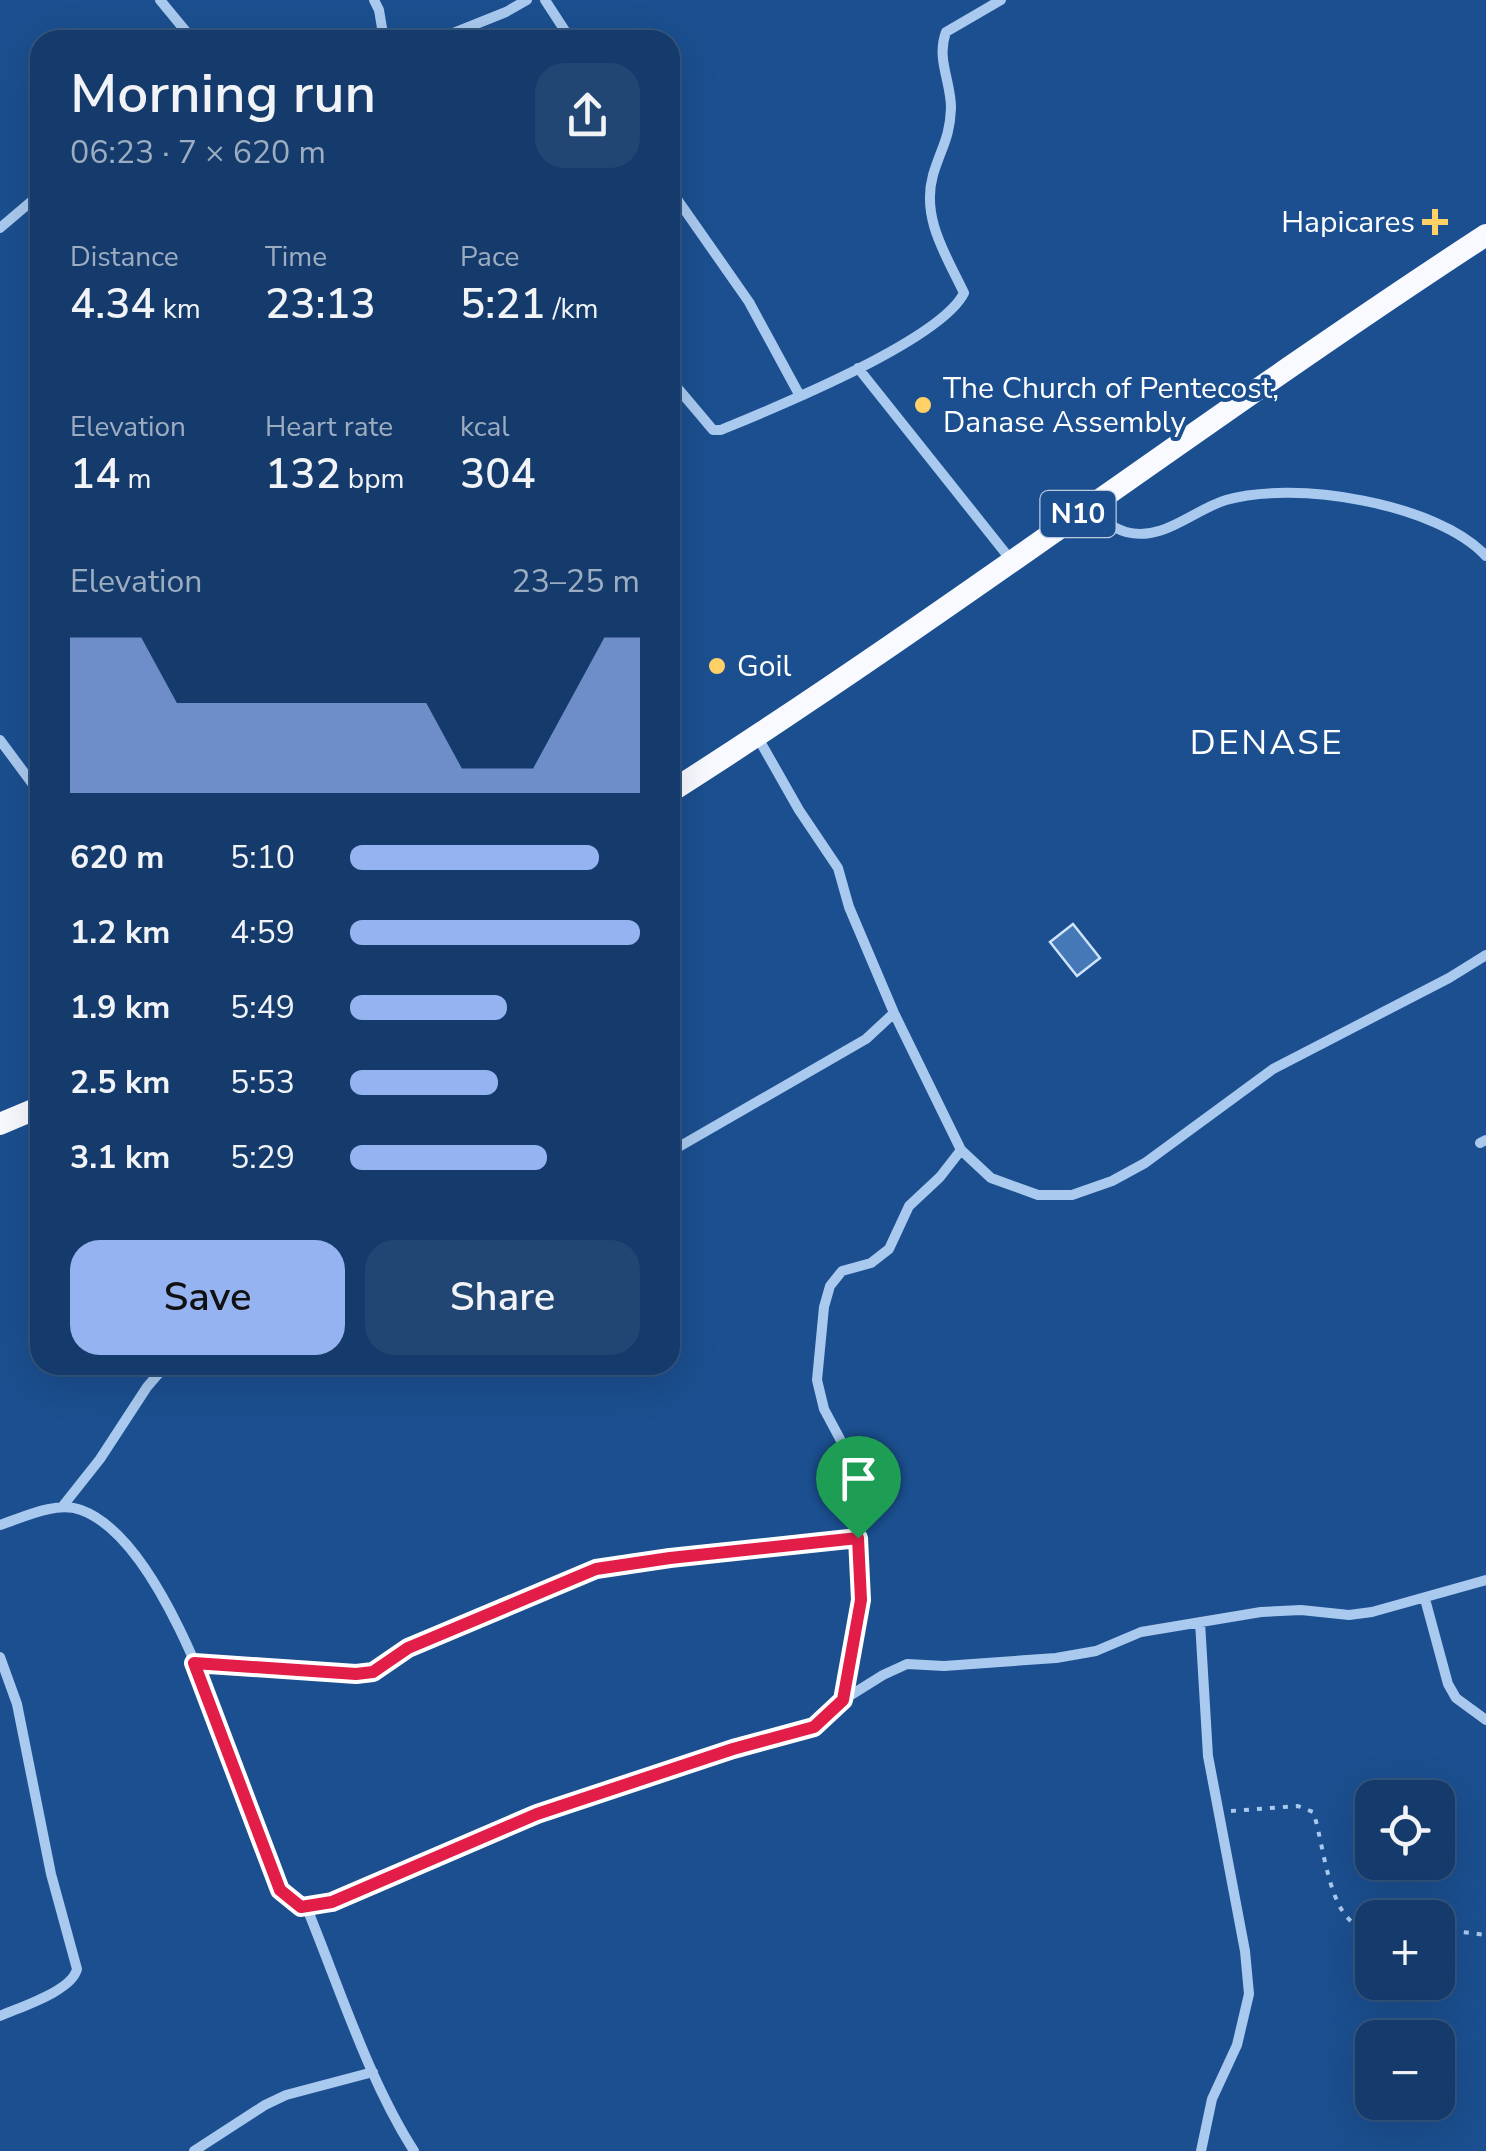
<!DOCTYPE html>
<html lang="en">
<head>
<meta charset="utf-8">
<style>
	body { margin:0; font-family:"Nunito Sans",sans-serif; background:#214673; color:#f1f3f6; height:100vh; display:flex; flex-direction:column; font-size:38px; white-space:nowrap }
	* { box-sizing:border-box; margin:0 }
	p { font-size:32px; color:#9dadc1 }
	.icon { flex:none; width:55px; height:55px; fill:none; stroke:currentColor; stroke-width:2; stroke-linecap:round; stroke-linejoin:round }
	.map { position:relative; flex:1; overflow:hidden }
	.sheet { position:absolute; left:30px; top:30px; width:650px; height:1345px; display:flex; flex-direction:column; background:#143b6b; border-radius:30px; box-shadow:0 10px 40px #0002,0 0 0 2px #33557e }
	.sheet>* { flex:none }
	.buttons { position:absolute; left:1355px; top:1780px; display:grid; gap:20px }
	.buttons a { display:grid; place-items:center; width:100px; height:100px; border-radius:20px; background:#143b6b; box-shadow:0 10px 40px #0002,0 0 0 2px #33557e; font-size:50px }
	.pin { position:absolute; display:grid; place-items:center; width:85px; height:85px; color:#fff; margin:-102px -42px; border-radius:50% 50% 50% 0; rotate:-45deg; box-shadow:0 0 10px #0007 }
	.pin .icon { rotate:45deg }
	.round { display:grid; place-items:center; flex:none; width:105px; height:105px; border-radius:30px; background:#214673 }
	.head { display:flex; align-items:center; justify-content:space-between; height:170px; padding:0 40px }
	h1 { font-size:55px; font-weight:600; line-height:75px }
	.metrics { display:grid; grid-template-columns:repeat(3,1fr); gap:15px; height:170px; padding:10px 40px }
	.metrics div { display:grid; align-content:center }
	.metrics b { font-size:42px; font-weight:600 }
	.metrics small { font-size:28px; font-weight:400 }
	.metrics p { font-size:28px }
	.chart { height:280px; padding:20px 40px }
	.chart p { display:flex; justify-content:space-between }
	.chart svg { width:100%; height:180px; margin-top:10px; fill:#95b2f1; opacity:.7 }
	.primary-button { display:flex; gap:20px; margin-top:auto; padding:20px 40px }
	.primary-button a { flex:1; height:115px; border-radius:30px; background:#95b2f1; color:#111; font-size:40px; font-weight:600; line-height:115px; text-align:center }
	.primary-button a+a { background:#214673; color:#f1f3f6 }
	ul { padding:0 40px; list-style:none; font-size:32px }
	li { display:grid; grid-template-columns:160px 120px 1fr; align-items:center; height:75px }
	li i { height:25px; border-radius:12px; background:#95b2f1 }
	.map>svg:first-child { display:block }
	.building { fill:#4478b7; stroke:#cfe3fa; stroke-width:2.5 }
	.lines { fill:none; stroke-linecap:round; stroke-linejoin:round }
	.path { stroke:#a9c9ee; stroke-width:4; stroke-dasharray:5 8; stroke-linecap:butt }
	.minor { stroke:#a9c9ee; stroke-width:10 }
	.trunk { stroke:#f8faff; stroke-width:22 }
	.route-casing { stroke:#fff; stroke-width:20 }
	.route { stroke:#e11d48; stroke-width:12 }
	.poi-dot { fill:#ffd166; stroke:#1b4f8f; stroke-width:4 }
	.labels { text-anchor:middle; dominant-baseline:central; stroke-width:8; stroke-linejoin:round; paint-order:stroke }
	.shield { fill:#1b4f8f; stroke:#bbcadd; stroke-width:2.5 }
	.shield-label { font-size:28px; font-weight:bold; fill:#fff }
	.poi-label { font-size:30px; fill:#fff; stroke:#1b4f8f; text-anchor:start }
	.quarter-label { font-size:35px; letter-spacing:2.5px; fill:#fff; stroke:#1b4f8f }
</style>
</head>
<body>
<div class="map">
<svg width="1486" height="2151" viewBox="0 0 1486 2151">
	<rect width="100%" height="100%" fill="#1b4f8f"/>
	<path class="building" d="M1073 924 1100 958 1077 976 1050 942Z"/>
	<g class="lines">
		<path class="path" d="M1231 1811 1298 1806 1313 1812C1324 1839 1329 1936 1372 1926
			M1438 1929 1486 1935"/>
		<path class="minor" d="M160 0 193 40
			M374 0 379 10 384 40
			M545 0 571 40
			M436 40 506 12 527 0
			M670 189 749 302 800 396
			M0 228 40 194
			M858 368 1011 560
			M670 379 713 430H721C774 408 940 341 964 293 946 255 921 218 933 175 941 148 950 138 951 108 951 81 936 59 946 32L1001 0
			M1085 510C1098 517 1112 528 1126 532 1163 542 1193 510 1226 500 1294 480 1437 503 1486 556
			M757 736 799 810 838 868 849 907 894 1013 961 1150 991 1178 1038 1195H1072L1112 1181 1145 1163 1273 1069 1449 978 1486 955
			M0 740 40 794
			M1480 1143 1486 1140
			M670 1152 866 1039 894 1013
			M62 1507 100 1459 147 1387 166 1365
			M0 1525C24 1517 56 1501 81 1510 176 1544 242 1800 280 1890L301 1907 331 1902 537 1814 733 1749 814 1727 843 1700 883 1675 907 1664 944 1666 1056 1658 1096 1651 1141 1632 1261 1612 1301 1610 1349 1615 1372 1612 1486 1580
			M1425 1599 1448 1684 1456 1698 1486 1720
			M1200 1622 1208 1756 1245 1951 1249 1994 1237 2045 1212 2099 1201 2151
			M0 1657 17 1704 51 1874 77 1969C72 1991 20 2007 0 2016
			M194 1663 356 1674 373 1672 408 1648 595 1569 670 1557 858 1538
			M843 1700 861 1600 857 1511 848 1454 824 1409 817 1380 824 1307 830 1286 842 1271 871 1263 889 1249 909 1206 940 1177 961 1150
			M306 1906C339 1986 368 2079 414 2151
			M194 2151 265 2105 286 2095 373 2072"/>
		<path class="trunk" d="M670 792C948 615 1210 415 1486 235
			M0 1124 40 1107"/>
	</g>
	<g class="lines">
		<defs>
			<path id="route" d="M858 1538 861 1600 843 1700 814 1727 733 1749 537 1814 332 1902 301 1907 280 1890 194 1663 356 1674 373 1672 408 1648 596 1569 670 1558Z"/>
		</defs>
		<use href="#route" class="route-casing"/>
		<use href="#route" class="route"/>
	</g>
	<g class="poi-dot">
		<path d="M1430 207h10v10h10v10h-10v10h-10v-10h-10v-10h10z"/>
		<circle cx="923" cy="405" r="10"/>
		<circle cx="717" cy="666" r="10"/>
	</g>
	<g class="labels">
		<rect class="shield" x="1040.5" y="491" width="75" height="46" rx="8"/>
		<g class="shield-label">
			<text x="1078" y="514">N10</text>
		</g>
		<g class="poi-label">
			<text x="1415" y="222" text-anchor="end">Hapicares</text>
			<text x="943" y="388">The Church of Pentecost,<tspan x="943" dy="34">Danase Assembly</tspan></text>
			<text x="737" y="666">Goil</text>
		</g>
		<g class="quarter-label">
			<text x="1267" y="742">DENASE</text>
		</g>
	</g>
</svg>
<div class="buttons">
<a><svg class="icon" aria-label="locate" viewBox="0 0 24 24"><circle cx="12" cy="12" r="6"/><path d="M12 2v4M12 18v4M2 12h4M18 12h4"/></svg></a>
<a>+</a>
<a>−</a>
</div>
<div class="pin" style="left:858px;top:1538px;background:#1e9e55"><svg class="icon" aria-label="arrive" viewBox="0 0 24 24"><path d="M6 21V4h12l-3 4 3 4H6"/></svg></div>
<section class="sheet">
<div class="head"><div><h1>Morning run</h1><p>06:23 · 7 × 620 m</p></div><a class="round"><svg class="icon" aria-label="share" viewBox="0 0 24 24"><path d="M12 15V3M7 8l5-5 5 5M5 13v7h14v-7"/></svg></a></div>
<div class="metrics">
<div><p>Distance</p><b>4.34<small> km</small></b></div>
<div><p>Time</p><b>23:13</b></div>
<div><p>Pace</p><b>5:21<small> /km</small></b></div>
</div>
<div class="metrics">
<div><p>Elevation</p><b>14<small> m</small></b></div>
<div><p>Heart rate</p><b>132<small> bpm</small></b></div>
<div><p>kcal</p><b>304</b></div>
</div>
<div class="chart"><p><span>Elevation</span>23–25 m</p>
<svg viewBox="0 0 160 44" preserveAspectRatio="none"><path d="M0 44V6L10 6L20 6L30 22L40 22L50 22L60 22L70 22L80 22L90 22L100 22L110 38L120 38L130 38L140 22L150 6L160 6V44z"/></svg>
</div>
<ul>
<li><b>620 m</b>5:10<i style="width:86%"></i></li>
<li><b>1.2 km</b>4:59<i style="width:100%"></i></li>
<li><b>1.9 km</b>5:49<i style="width:54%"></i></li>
<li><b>2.5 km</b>5:53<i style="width:51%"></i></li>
<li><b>3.1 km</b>5:29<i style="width:68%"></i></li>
</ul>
<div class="primary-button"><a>Save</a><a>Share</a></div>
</section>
</div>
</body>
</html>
